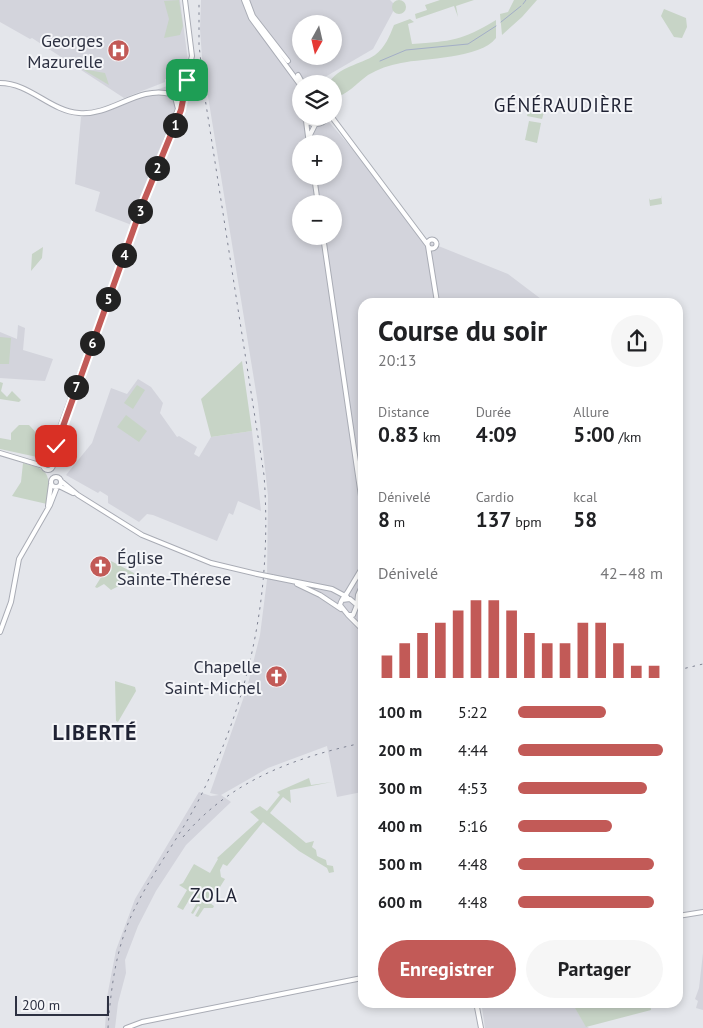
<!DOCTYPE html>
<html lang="fr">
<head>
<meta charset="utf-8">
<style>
	body { margin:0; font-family:"PT Sans",sans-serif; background:#f6f6f6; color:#202124; height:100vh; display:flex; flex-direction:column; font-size:19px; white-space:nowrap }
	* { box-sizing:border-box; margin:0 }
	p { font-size:16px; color:#757577 }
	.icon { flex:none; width:28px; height:28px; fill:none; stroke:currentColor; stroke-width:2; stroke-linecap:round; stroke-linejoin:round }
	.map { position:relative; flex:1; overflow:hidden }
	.side { position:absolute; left:358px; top:298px; width:325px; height:710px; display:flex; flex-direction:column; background:#fff; border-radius:15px; box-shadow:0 2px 8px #0003 }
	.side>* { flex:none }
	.needle { width:32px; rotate:188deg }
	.tools { position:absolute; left:292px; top:15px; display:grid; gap:10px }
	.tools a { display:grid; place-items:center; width:50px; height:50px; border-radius:50%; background:#fff; box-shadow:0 2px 8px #0003; font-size:25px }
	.scale { position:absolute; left:15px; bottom:12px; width:94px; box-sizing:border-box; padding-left:5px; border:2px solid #2d3142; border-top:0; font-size:14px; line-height:18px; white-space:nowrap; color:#2d3142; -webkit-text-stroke:4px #f4f5f8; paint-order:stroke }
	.pin { position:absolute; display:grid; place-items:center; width:42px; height:42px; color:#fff; margin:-21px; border-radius:10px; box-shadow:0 2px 8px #0006 }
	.km { position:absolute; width:25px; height:25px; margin:-12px; border-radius:50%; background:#222; color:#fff; font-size:14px; line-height:25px; text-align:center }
	.round { display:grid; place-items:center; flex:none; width:52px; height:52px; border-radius:26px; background:#f6f6f6 }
	.headline { display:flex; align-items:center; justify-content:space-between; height:85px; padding:0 20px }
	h1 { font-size:28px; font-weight:600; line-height:38px }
	.metrics { display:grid; grid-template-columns:repeat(3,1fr); gap:8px; height:85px; padding:5px 20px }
	.metrics div { display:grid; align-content:center }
	.metrics b { font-size:21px; font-weight:600 }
	.metrics small { font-size:14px; font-weight:400 }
	.metrics p { font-size:14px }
	.chart { height:140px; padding:10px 20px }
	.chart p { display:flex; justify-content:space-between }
	.chart svg { width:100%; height:90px; margin-top:5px; stroke:#c25a57; stroke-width:6 }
	.button { display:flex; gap:10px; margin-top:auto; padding:10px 20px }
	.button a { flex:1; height:58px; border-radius:30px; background:#c25a57; color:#fff; font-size:20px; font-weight:600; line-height:58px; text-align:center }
	.button a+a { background:#f6f6f6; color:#202124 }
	ul { padding:0 20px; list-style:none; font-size:16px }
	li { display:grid; grid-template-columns:80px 60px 1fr; align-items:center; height:38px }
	li i { height:12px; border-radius:6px; background:#c25a57 }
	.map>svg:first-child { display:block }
	.built { fill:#d3d4dc; fill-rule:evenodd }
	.green { fill:#c7d4c6 }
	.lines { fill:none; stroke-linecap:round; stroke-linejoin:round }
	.stream { stroke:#a3aec7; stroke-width:1 }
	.secondary-casing { stroke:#a9acb5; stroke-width:6 }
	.secondary { stroke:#fff; stroke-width:4 }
	.rail { stroke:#7f8393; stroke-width:1; stroke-dasharray:2.5 5; stroke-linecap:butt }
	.secondary-bridge-casing { stroke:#a9acb5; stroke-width:6; stroke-linecap:butt }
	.secondary-bridge { stroke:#fff; stroke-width:4 }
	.route-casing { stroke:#fff; stroke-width:10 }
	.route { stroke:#c25a57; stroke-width:6 }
	.labels { text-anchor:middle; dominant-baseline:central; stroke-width:4; stroke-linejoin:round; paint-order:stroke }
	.poi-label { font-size:18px; fill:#2d3142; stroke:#f4f5f8; text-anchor:end }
	.neighbourhood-label { font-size:19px; letter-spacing:1px; fill:#1f2233; stroke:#f4f5f8 }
	.district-label { font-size:22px; font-weight:bold; letter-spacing:1px; fill:#1f2233; stroke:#f4f5f8 }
</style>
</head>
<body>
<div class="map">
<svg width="703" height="1028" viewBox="0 0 703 1028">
	<rect width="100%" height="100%" fill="#e4e6eb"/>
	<path class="built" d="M0 0H180L188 61 186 71 180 78 165 79V82L124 98 32 38 30 39 0 22Z
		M201 0H390L396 6 373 49 313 84H301V116H324L371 171 415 230 431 243 508 274 545 302H362V792L337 797 327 746 268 768 221 795 231 802 186 845 156 891 138 926 125 960 126 973 118 1003 115 1028H105L107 997 116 950 135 899 199 792 211 796 219 795 210 793 247 688 260 635 267 580 268 496 258 404 205 78 184 102 137 227 95 211 100 192 75 184 81 117 181 81 203 71 200 29ZM301 24H334V56H301ZM301 144H334V176H301ZM301 204H334V236H301Z
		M18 325 25 328 23 350 53 359 45 381 0 378V332L17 339Z
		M138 379 151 387 163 403 160 413 177 437 179 436 197 447 194 454 199 457 211 437 252 431 261 511 238 501 233 515 229 513 217 541 153 515 147 514 139 522 108 503V496L100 491 98 493 66 475 92 443 111 388 127 394Z
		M703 953V1010L696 1008 698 1001 695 999 699 988Z
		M488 1003H572L586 1026 589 1028H485L482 1008Z"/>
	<path class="green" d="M392 7a7 7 0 1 1 14 0a7 7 0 1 1-14 0Z
		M179 0 183 26 180 35 164 38 169 19 164 1Z
		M440 0H474L456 6 458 17 454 6 416 19 415 14 427 10 425 5Z
		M514 0H537L522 17 502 35 500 14 508 12Z
		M664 9 686 18 687 27 682 38 674 37 661 16Z
		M410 19 414 22 408 24 412 44C452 41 461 41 496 20V38C480 59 424 58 401 63 389 65 378 69 368 75 357 83 347 95 334 98V84H328C339 66 360 65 375 55 385 48 390 35 394 25Z
		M82 69 105 73 109 85Z
		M529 108 544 112 542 119 527 116Z
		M529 121 541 123 537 143 525 140Z
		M661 195 662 204 650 206 649 198 650 200 661 198Z
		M43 247 42 258 31 271 32 254Z
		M0 337 11 338 9 364H0Z
		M242 361 252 431 211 437 201 399Z
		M0 382 3 383 1 391 7 397 12 391 21 400 19 402 0 399Z
		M137 385 145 390 133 409 124 403Z
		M126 415 147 431 139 442 117 427Z
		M19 425H29C38 434 41 439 36 451L47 454 37 457 0 449V438L11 440V433Z
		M23 463C52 470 50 476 47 504L12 496 21 482Z
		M111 561 134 573V578L111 590 104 584 97 588 95 587Z
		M115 681 135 687 136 691 118 722 116 721Z
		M309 778 311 785 332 782 290 790 291 803 283 797 270 813 306 843 314 841 312 847 316 850 317 856 326 860 327 865 333 866 334 872 329 873 327 868 299 851 263 822 227 866 223 864 220 870 221 877 225 879 210 903 214 906 213 908H204L198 917 195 916 200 907 198 906 193 914 191 913 199 899 192 895 183 910 177 907 187 890 179 885 183 883 194 864 210 873 218 859 217 858 259 820 250 812 260 806 267 811 280 795 277 792Z
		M572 1003H650L651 1010 586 1027Z"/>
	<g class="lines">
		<path class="stream" d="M523 4 526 0
			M501 22 521 6
			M380 61 406 50 468 44 496 26"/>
		<defs>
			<path id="secondary" d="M244 0 251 18 301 86
				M247 0 253 16 288 61
				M298 75 303 84
				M171 90a7 7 0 1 1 14 0a7 7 0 1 1-14 0Z
				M0 83C30 83 50 111 79 113 112 116 138 85 171 94
				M184 87 192 56 185 0
				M301 105V113
				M302 116C310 127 322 127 329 116
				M331 116 427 244
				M306 121 309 144
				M309 137 315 125
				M164 152 181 110 182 96
				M314 176 318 204
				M323 236 362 503
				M427.5 244a4.5 4.5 0 1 1 9 0a4.5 4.5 0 1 1-9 0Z
				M428 246 437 302
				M0 453 43 466
				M43 465a5 5 0 1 1 10 0a5 5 0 1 1-10 0Z
				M48 460 178 109 175 97
				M53 464 56 446
				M51 482a5 5 0 1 1 10 0a5 5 0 1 1-10 0Z
				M61 481 78 495 142 535 211 563 257 574
				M59 486 73 493
				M48 506 51 484
				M272 577 332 589 347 597
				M297 584 320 595 341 609
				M342 600 350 599 357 605 353 615H348L340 605C341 600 344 597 347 593L362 568
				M357 605 358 595 362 586
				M348 615 362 629
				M0 632 11 602 19 559 50 505 57 487
				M678 916 703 912
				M476 1002 481 1028
				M126 1028 142 1022 362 978"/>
		</defs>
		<use href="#secondary" class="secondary-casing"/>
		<use href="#secondary" class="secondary"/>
		<path class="rail" d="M678 670 703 664
			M183 837C230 781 293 758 362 743
			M108 1028C111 987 116 947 134 910 155 867 186 829 206 785 253 687 272 584 264 475L205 98 199 45V0"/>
		<defs>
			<path id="secondary-bridge" d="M257 574 272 577"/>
		</defs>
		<use href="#secondary-bridge" class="secondary-bridge-casing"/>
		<use href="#secondary-bridge" class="secondary-bridge"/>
	</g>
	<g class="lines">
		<defs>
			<path id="route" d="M56 446 143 203 181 110 187 80"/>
		</defs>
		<use href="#route" class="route-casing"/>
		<use href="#route" class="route"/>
	</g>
	<defs>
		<symbol id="hospital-disc" viewBox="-11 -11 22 22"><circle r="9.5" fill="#c25a57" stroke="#f4f5f8"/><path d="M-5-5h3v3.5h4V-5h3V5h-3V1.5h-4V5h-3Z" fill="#fff"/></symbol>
		<symbol id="church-disc" viewBox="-11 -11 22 22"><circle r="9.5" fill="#c25a57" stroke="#f4f5f8"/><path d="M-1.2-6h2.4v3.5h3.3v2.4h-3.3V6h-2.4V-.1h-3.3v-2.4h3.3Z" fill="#fff"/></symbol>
	</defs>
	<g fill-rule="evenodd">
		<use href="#hospital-disc" x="106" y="38" width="25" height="25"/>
		<use href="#church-disc" x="88" y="554" width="25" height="25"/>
		<use href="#church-disc" x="264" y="664" width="25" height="25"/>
	</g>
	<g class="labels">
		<g class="poi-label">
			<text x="103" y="40">Georges<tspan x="103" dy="21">Mazurelle</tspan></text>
			<text x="117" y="557" text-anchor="start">Église<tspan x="117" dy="21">Sainte-Thérese</tspan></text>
			<text x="261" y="666">Chapelle<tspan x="261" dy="21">Saint-Michel</tspan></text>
		</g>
		<g class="neighbourhood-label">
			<text x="564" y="105">GÉNÉRAUDIÈRE</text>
			<text x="214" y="895">ZOLA</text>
		</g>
		<g class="district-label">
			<text x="95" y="732">LIBERTÉ</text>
		</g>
	</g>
</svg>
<div class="tools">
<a><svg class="needle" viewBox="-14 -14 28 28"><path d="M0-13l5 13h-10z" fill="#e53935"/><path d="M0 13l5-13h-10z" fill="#757577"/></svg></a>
<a><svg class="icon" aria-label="layers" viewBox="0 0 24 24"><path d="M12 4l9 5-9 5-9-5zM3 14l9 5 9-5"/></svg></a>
<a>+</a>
<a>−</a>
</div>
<div class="scale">200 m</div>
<div class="pin" style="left:187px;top:80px;background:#1e9e55"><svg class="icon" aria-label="arrive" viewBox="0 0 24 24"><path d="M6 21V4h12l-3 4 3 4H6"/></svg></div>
<div class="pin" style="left:56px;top:446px;background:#d93025"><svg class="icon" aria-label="check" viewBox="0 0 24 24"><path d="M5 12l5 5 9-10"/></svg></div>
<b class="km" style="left:175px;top:125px">1</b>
<b class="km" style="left:157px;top:168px">2</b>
<b class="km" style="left:140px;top:211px">3</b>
<b class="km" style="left:124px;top:255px">4</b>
<b class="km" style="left:108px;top:299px">5</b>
<b class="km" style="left:92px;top:343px">6</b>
<b class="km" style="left:76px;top:387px">7</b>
<section class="side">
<div class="headline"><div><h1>Course du soir</h1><p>20:13</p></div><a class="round"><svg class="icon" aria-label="share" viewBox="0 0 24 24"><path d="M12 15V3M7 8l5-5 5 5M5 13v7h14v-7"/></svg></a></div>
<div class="metrics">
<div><p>Distance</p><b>0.83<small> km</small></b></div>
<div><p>Durée</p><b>4:09</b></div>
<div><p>Allure</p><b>5:00<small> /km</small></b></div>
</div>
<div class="metrics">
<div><p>Dénivelé</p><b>8<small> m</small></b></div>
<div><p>Cardio</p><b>137<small> bpm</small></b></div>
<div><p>kcal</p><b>58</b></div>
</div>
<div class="chart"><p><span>Dénivelé</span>42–48 m</p>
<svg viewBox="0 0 160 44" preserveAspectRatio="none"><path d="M5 44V33M15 44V27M25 44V22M35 44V17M45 44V11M55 44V6M65 44V6M75 44V11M85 44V22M95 44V27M105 44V27M115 44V17M125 44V17M135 44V27M145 44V38M155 44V38"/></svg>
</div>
<ul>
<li><b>100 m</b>5:22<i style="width:61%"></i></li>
<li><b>200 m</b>4:44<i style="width:100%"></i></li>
<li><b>300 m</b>4:53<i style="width:89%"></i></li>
<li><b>400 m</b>5:16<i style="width:65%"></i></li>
<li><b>500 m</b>4:48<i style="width:94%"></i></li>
<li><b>600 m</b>4:48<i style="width:94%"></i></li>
</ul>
<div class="button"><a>Enregistrer</a><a>Partager</a></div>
</section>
</div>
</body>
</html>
